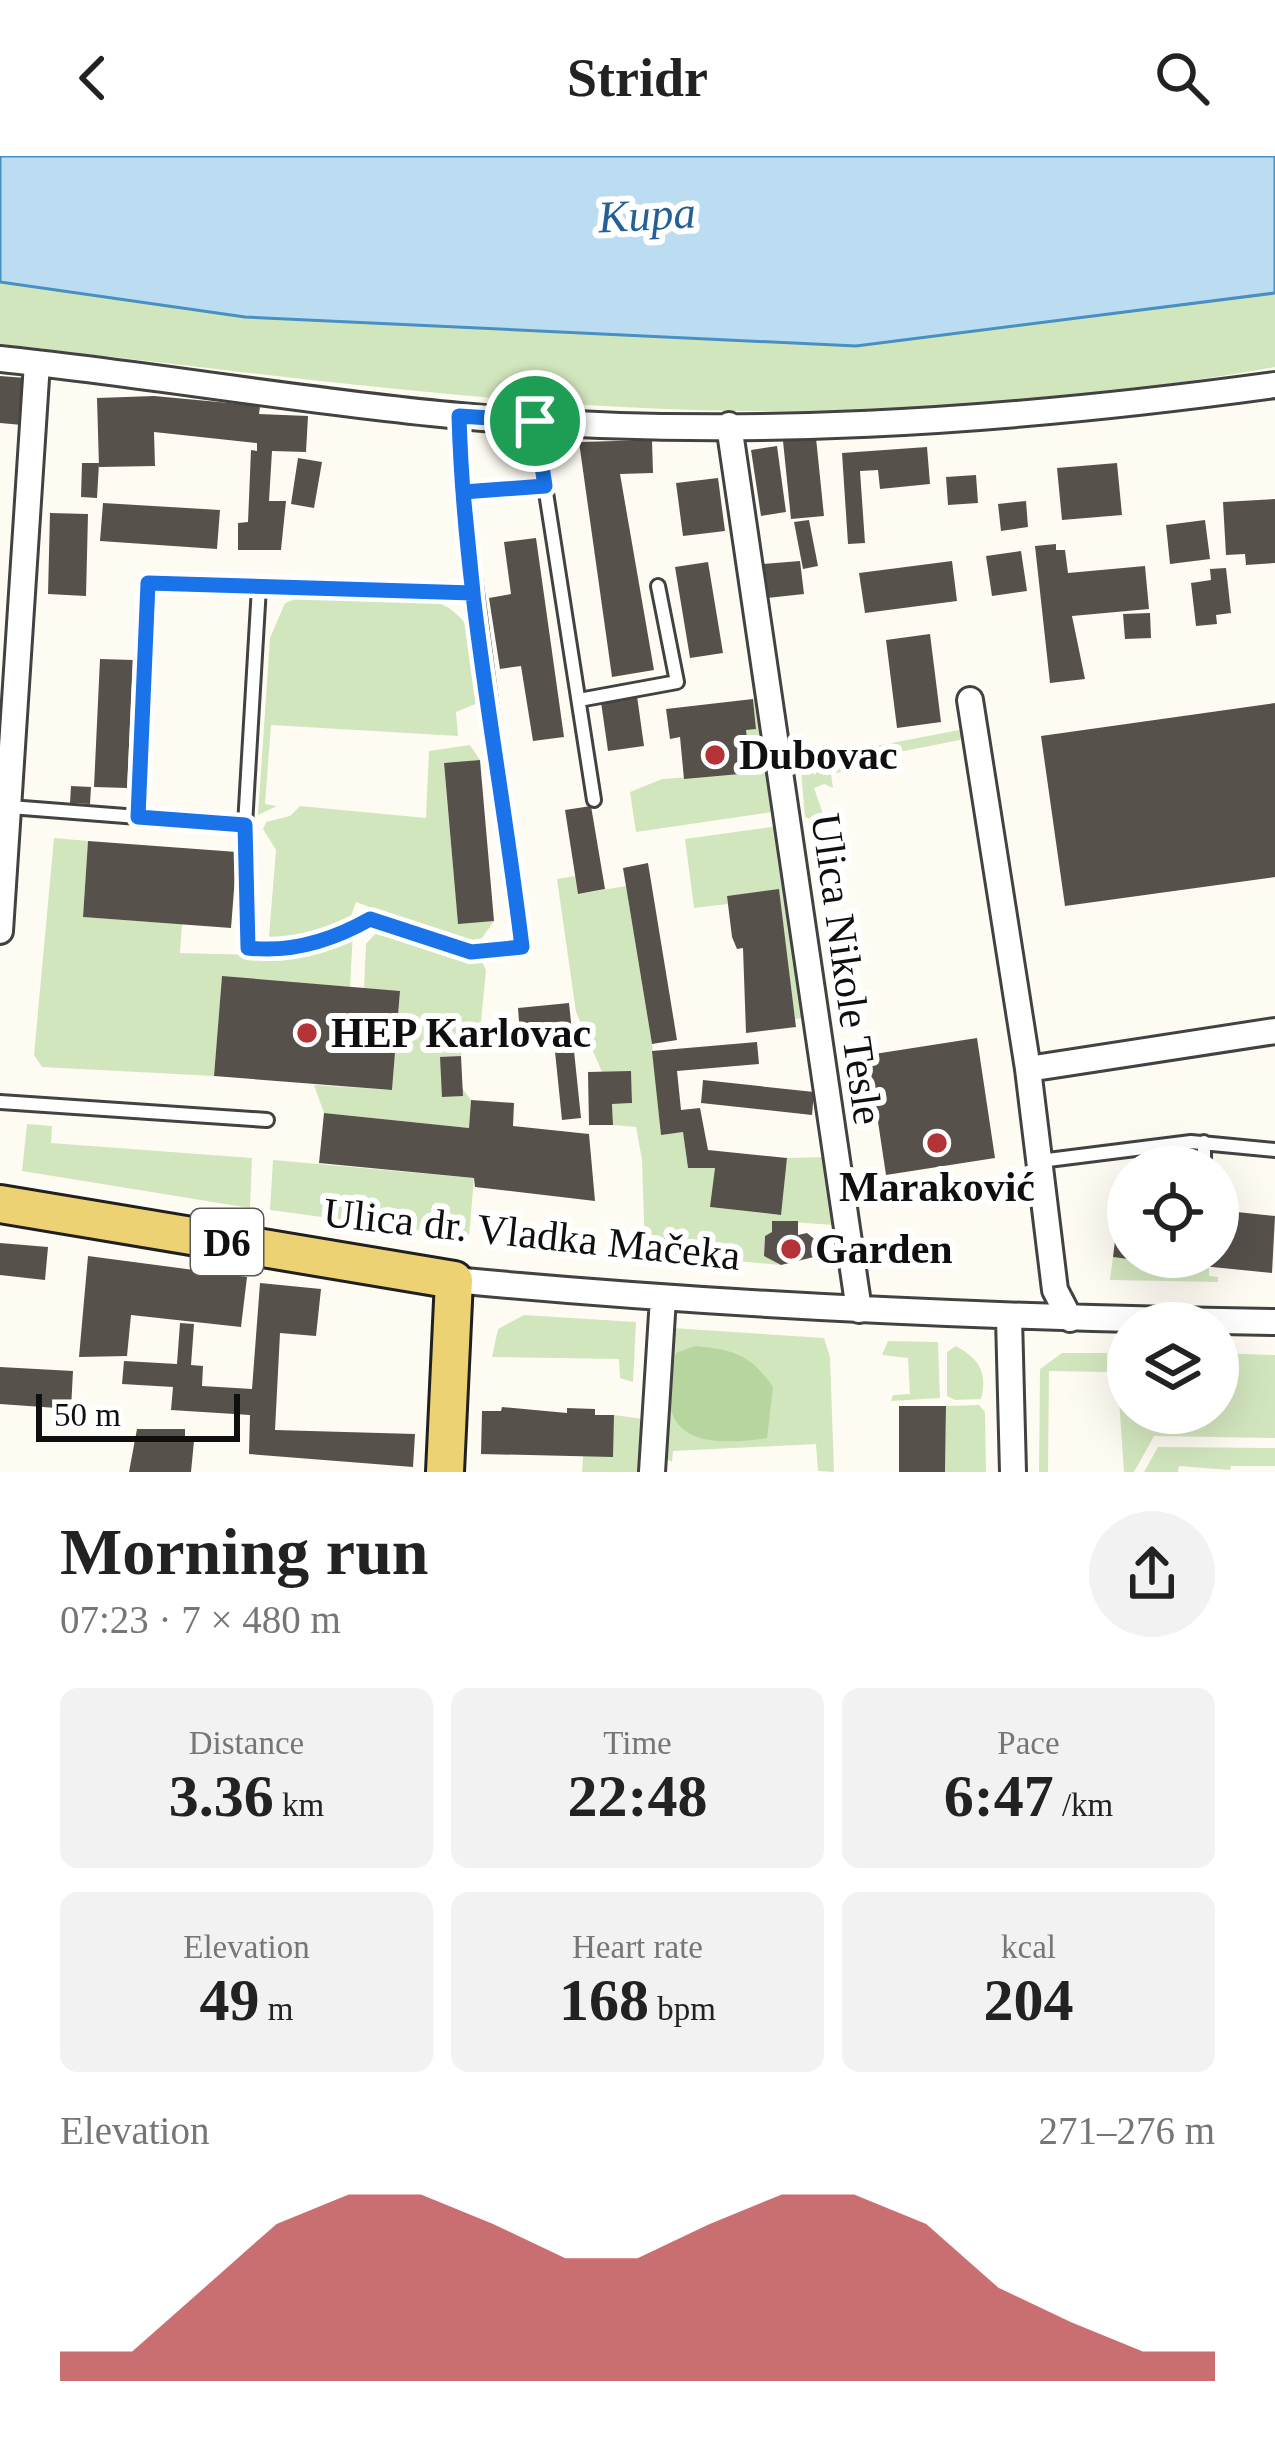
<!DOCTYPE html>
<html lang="en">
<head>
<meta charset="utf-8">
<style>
	body { margin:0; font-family:"Times New Roman",serif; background:#f2f2f2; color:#222; height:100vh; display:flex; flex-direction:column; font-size:45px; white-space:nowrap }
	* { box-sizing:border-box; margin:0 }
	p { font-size:39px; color:#767676 }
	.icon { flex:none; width:66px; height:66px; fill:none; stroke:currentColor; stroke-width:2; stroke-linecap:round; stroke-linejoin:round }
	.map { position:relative; height:1316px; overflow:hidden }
	.panel { display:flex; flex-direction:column; background:#fff; flex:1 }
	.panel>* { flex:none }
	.tools { position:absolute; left:1107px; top:990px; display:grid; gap:24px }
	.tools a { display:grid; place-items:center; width:132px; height:132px; border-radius:50%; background:#fff; box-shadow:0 12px 48px #0002; font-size:60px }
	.scale { position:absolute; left:36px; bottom:30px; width:204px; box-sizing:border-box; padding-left:12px; border:6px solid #0f0f0f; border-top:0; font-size:33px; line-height:42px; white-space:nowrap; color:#0f0f0f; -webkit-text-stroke:9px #fff; paint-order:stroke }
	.pin { position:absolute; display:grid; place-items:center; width:102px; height:102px; color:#fff; margin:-51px; border:6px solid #fff; border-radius:50%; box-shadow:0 3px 12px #0007 }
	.round { display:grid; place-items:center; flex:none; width:126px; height:126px; border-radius:63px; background:#f2f2f2 }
	.headline { display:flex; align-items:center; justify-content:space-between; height:204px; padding:0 60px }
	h1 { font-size:66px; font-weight:700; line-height:90px }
	.metrics { display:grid; grid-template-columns:repeat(3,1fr); gap:18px; height:204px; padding:12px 60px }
	.metrics div { display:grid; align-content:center; border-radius:18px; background:#f2f2f2; text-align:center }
	.metrics b { font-size:60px; font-weight:700 }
	.metrics small { font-size:33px; font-weight:400 }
	.metrics p { font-size:33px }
	.chart { height:336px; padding:24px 60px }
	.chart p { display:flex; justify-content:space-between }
	.chart svg { width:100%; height:216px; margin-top:12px; fill:#b43336; opacity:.7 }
	header { display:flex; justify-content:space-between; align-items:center; height:156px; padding:0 60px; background:#fff; font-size:54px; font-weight:700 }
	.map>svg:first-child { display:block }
	.green { fill:#d2e6be }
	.forest { fill:#b6d59f }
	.water { fill:#bbdcf1; stroke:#488fc2; stroke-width:3 }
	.building { fill:#57514c }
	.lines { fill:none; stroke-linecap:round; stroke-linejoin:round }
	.service-casing { stroke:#424242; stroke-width:18 }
	.minor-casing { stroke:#424242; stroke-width:30 }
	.primary-casing { stroke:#202020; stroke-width:42 }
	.service { stroke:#fff; stroke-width:12 }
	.minor { stroke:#fff; stroke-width:24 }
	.primary { stroke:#edd274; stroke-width:36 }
	.route-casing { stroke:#fff; stroke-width:24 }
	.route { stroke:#1a73e8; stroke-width:15 }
	.poi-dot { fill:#b43336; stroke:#fff; stroke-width:4.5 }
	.labels { text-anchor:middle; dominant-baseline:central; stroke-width:12; stroke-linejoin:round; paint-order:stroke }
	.shield { fill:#fff; stroke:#575757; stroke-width:3 }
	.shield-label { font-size:39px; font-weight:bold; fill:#0f0f0f }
	.poi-label { font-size:42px; font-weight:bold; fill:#0f0f0f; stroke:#fff; text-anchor:start }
	.street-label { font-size:42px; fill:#0f0f0f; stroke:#fff }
	.water-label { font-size:45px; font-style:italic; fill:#226197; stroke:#fff }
</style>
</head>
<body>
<header><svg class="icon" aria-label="back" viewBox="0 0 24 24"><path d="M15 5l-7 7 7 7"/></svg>Stridr<svg class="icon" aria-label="search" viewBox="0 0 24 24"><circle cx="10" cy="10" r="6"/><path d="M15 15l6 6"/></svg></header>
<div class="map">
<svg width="1275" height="1316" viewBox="0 0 1275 1316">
	<rect width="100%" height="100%" fill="#fefcf2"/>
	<path class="green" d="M0 126 245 161 856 190 1275 137V211C1063 249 839 263 623 251 415 240 207 211 0 188Z
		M315 436C410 442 486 419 480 546L456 556 458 580 271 569 265 648 277 650 258 659 270 482 285 447Z
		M759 542 773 656 636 676 630 636 662 623 750 617 746 574 756 572 753 543Z
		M959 574 964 575 960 584 848 606 841 616 831 618 833 632 824 628 814 632 823 658 815 665 805 661 801 615 795 603 798 599 815 619 820 610 835 611 831 604 840 597Z
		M470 589 480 604 444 608 458 767 494 765 482 782 466 787 356 746 349 766 343 769 275 783 269 780 276 694 263 673 266 666 290 660 300 650 426 662 429 595Z
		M778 670 804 862 795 863 779 734 727 740 728 748 694 752 685 683Z
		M54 682 88 685 83 761 182 768 180 797 260 799 353 776 350 831 222 821 214 920 42 911 34 899Z
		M575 720 579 738 626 730 652 888 661 978 683 976 688 1012H715L711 1051 780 1059 787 1002 829 1001 836 1069 772 1065V1076L765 1080 764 1099 781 1109 645 1097 642 1004 636 971 613 969 612 948 632 947 631 916H602L576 856 557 723Z
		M375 778 481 804 486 814 480 876 462 893 461 900 440 902 471 944 469 972 324 957 314 929 392 934 400 836 364 832 366 788Z
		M27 968 52 970 51 987 252 1002 250 1052 22 1015Z
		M273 1004 474 1022 469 1081 270 1054Z
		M1113 1101 1209 1111V1120L1218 1121V1126L1110 1124Z
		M524 1159 636 1166 633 1226 620 1222 619 1203 492 1201 498 1173Z
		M672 1172 824 1182 830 1201 834 1316 818 1315 816 1288 673 1295 672 1306 664 1302Z
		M888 1185 938 1186 940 1242 891 1245 893 1239 910 1238 908 1202 882 1199Z
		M956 1190C979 1203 988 1216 981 1243L955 1244 947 1240V1196Z
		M1128 1195V1257H1218V1197L1275 1199V1282L1154 1280 1134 1316H1124L1116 1200Z
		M1062 1197H1107V1216L1049 1215 1048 1316H1039L1040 1213Z
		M979 1249 985 1256 986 1316H945L946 1250Z
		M614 1259 643 1263 642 1316H582L583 1300Z
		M1158 1291 1275 1292V1310H1231L1230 1314 1179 1310 1178 1316H1144Z"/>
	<path class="forest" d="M695 1190C734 1194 750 1198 773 1231L767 1282C695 1293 651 1280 676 1197Z"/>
	<path class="water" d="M0 0H1275V137L856 190 245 161 0 126Z"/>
	<path class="building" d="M0 220 26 222 22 269 0 267Z
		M154 240 260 250 259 258 308 260 306 296 272 295 269 345H286L281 394H238V367L248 366 251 294 257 295V287L154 276 155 310 99 311 97 242Z
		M816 282 824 360 791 363 783 285Z
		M652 284 653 317 620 318 654 514 612 521 579 286Z
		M777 290 786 356 761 360 751 294Z
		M927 291 930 328 880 333 878 314 860 315 865 387 848 388 842 297Z
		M298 302 322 306 314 352 291 348Z
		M82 307H99L97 342 81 341Z
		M1117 307 1122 359 1062 364 1057 312Z
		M976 319 978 347 948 349 946 321Z
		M718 322 725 375 683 380 676 327Z
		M1275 343V407L1246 409 1245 398 1226 399 1223 346Z
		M1026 345 1028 371 1001 375 998 348Z
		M103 347 220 354 217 393 100 385Z
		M50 357 88 358 86 440 48 438Z
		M809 364 818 410 803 413 794 366Z
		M1205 364 1210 403 1170 408 1166 369Z
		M536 382 564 581 533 585 521 510 500 513 489 442 511 438 504 386Z
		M1056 388V394H1065L1068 417 1145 410 1149 453 1072 460 1085 523 1050 527 1035 390Z
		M1021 395 1027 435 992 440 986 400Z
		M800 405 804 438 767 442 763 408Z
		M952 405 957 445 865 457 859 417Z
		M708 406 723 497 690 502 675 411Z
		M1226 412 1231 457 1216 459 1217 468 1196 470 1191 427 1211 424 1210 413Z
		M1150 457 1151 482 1125 483 1123 458Z
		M930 478 941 566 897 572 886 484Z
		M100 503 133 504 127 632 94 631Z
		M637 540 644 590 608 595 601 546Z
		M753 543 756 573 746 574 751 617 684 623 680 581 670 583 666 553Z
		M1275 547V721L1065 750 1041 580Z
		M480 604 494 765 458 768 444 607Z
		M71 630 91 631 90 648 70 647Z
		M591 650 605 733 578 738 565 654Z
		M88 685 237 696 231 772 83 761Z
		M648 707 677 884 652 888 623 712Z
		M779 733 796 871 746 877 743 792 737 793 732 781 727 740Z
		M222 820 400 835 392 934 214 920Z
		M569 847 581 962 562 964 553 876 520 879 518 852Z
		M977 882 995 1002 886 1019 868 899Z
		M757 886 759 908 677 915 681 954 700 952 708 994 787 1002 781 1059 710 1051 715 1012H688L683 976 661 979 652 895Z
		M461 900 463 940 442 941 440 901Z
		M631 915 632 947 612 948 613 969H589L588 916Z
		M703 924 814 936 812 959 701 947Z
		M471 944 514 947 513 970 589 978 595 1045 475 1031 474 1022 319 1007 324 957 469 972Z
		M1120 1043 1128 1044V1103L1113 1101Z
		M1218 1054 1275 1060 1272 1117 1142 1104 1218 1101Z
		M772 1065H798V1079L807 1077 818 1086V1100L781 1109 764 1100 765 1080 772 1076Z
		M0 1087 48 1091 45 1124 0 1119Z
		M88 1100 247 1121 241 1171 131 1159 127 1200 79 1201Z
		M260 1127 321 1133 316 1180 280 1177 275 1274 415 1278 413 1311 249 1298 250 1259 171 1254 173 1231 122 1228 124 1205 177 1208 180 1167 194 1168 191 1209 203 1210 202 1230 252 1233Z
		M0 1211 73 1215 71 1253 0 1248Z
		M899 1250H946L945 1316H899Z
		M502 1251 567 1257V1252L595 1253V1259H614L613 1301 481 1298 482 1255H501Z
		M137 1273H185V1285H194L191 1316H129Z"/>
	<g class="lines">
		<defs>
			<path id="service" d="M459 260 463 336 545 330
				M535 266 594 644
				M259 431 245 669 138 661 147 427 473 437
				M579 544 677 526 658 430
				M10 651 138 661
				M245 669 248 792C291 797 333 783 370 763L471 796 522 792 463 336
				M0 946 267 964
				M1204 986V1007
				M1040 1005 1191 986 1275 994"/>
			<path id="minor" d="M0 203C154 219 306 246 460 260 731 285 1006 266 1275 229
				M729 269 859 1154
				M970 544 1028 913 1055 1134 1070 1163
				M0 775 37 207
				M1028 913 1275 875
				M454 1124C727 1150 1001 1162 1275 1166
				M1009 1162 1013 1316
				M652 1316 663 1142"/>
			<path id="primary" d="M0 1048 454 1124 445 1316"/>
		</defs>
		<use href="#service" class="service-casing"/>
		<use href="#minor" class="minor-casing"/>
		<use href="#primary" class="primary-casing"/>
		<use href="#service" class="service"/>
		<use href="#minor" class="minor"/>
		<use href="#primary" class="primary"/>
	</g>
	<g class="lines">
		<defs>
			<path id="route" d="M535 265 545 330 463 336 473 437 148 427 138 661 245 669 248 792C291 797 333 784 370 763L471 796 522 791C501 615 464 438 459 260L535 265"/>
		</defs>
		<use href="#route" class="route-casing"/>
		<use href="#route" class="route"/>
	</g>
	<g class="poi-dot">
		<circle cx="715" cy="599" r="12"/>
		<circle cx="307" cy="877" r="12"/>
		<circle cx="937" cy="987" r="12"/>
		<circle cx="791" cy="1093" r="12"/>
	</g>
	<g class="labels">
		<rect class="shield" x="191" y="1053" width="72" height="66" rx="9"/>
		<g class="shield-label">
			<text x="227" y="1086">D6</text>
		</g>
		<g class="poi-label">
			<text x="739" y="599">Dubovac</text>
			<text x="331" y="877">HEP Karlovac</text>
			<text x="937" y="1031" text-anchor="middle">Maraković</text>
			<text x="815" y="1093">Garden</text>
		</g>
		<g class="street-label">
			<text transform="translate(847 813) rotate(82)">Ulica Nikole Tesle</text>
			<text transform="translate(532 1078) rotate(6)">Ulica dr. Vladka Mačeka</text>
		</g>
		<g class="water-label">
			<text transform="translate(647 59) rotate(-3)">Kupa</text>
		</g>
	</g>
</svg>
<div class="tools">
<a><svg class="icon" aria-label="locate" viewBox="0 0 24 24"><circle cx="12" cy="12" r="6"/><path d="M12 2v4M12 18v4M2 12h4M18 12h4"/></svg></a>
<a><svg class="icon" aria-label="layers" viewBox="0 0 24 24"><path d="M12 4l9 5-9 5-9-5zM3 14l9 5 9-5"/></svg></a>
</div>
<div class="scale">50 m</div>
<div class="pin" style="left:535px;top:265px;background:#1e9e55"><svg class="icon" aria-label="arrive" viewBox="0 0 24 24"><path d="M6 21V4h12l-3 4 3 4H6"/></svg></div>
</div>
<section class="panel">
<div class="headline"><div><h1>Morning run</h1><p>07:23 · 7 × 480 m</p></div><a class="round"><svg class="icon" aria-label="share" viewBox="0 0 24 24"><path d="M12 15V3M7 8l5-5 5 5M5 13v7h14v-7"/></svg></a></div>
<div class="metrics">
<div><p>Distance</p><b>3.36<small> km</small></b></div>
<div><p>Time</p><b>22:48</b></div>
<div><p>Pace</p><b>6:47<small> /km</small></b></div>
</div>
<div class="metrics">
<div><p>Elevation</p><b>49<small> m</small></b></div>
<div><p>Heart rate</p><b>168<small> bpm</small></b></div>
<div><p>kcal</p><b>204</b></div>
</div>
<div class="chart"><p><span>Elevation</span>271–276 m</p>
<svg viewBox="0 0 160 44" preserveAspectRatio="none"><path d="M0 44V38L10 38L20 25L30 12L40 6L50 6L60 12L70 19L80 19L90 12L100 6L110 6L120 12L130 25L140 32L150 38L160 38V44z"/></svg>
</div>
</section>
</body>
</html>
